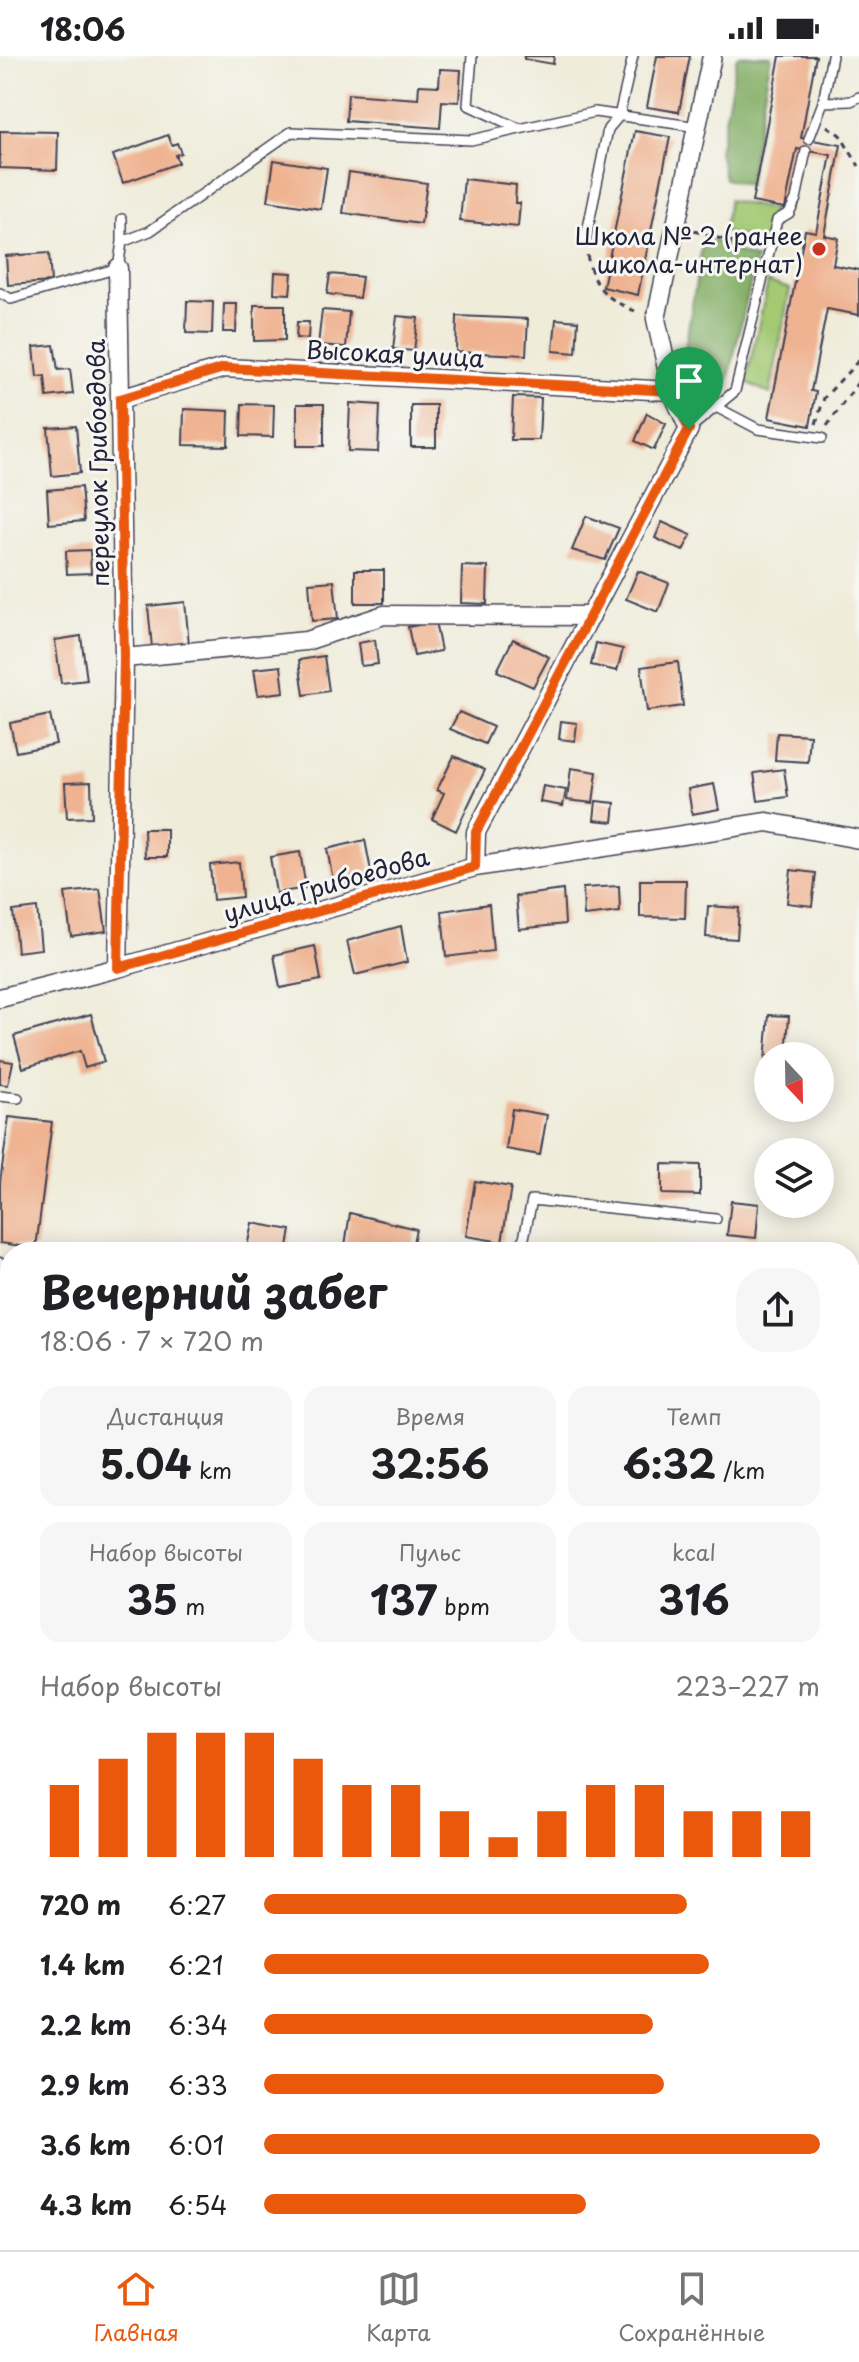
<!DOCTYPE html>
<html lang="ru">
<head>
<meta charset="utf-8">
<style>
	body { margin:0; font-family:"Playpen Sans",sans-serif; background:#f6f6f6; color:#202124; height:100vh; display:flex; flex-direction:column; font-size:30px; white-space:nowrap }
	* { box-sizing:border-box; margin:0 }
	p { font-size:26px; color:#757577 }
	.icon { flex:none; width:44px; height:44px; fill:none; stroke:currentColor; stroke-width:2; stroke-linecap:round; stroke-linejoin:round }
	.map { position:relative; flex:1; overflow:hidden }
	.details { position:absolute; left:0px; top:1186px; width:860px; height:1008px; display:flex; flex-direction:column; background:#fff; border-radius:32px 32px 0 0; box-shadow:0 4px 20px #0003 }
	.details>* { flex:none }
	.needle { width:52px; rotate:158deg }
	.controls { position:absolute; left:754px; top:986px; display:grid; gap:16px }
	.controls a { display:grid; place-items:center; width:80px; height:80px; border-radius:50%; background:#fff; box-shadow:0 4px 20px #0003; font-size:40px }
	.pin { position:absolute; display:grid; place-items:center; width:68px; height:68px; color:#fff; margin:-82px -34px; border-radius:50% 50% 50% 0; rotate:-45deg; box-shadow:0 0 8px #0007 }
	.pin .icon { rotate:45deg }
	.round { display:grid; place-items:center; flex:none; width:84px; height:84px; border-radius:32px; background:#f6f6f6 }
	.headline { display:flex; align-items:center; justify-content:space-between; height:136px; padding:0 40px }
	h1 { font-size:44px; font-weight:700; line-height:60px }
	.figures { display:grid; grid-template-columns:repeat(3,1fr); gap:12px; height:136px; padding:8px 40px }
	.figures div { display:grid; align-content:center; border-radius:20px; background:#f6f6f6; text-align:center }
	.figures b { font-size:40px; font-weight:700 }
	.figures small { font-size:22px; font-weight:400 }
	.figures p { font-size:22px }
	.chart { height:224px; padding:16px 40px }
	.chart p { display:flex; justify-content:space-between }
	.chart svg { width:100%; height:144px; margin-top:8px; stroke:#ea580c; stroke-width:6 }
	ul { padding:0 40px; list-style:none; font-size:26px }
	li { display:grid; grid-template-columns:128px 96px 1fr; align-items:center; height:60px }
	li i { height:20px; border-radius:10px; background:#ea580c }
	.status { display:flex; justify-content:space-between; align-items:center; height:56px; padding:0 40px; background:#fff; direction:ltr }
	.status svg { height:22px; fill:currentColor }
	.tab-bar { display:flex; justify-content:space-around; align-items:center; height:112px; border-top:2px solid #e0e0e0; background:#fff; font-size:22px; color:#757577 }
	.tab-bar a { display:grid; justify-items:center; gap:4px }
	.tab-bar .current { color:#ea580c }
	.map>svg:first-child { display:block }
	.green { fill:#a3c973; stroke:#627657; stroke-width:2 }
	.forest { fill:#82ad65; stroke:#526850; stroke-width:2 }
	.building { fill:#efb391 }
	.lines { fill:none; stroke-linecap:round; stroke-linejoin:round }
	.service-casing { stroke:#414053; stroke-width:12 }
	.minor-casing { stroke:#414053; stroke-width:21 }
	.tertiary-casing { stroke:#414053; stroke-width:25 }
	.path { stroke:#414053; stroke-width:3; stroke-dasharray:6 6; stroke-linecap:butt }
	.service { stroke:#fff; stroke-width:9 }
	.minor { stroke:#fff; stroke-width:18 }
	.tertiary { stroke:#fff; stroke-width:22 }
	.route-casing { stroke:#fff; stroke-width:16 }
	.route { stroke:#ea580c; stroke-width:10 }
	.poi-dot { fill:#c8321e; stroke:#f6f6f2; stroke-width:3 }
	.labels { text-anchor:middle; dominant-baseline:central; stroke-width:6; stroke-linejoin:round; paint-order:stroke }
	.poi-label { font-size:24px; fill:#22223b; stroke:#f6f6f2; text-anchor:end }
	.street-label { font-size:24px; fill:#22223b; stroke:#f6f6f2 }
</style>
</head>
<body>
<div class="status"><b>18:06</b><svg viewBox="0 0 49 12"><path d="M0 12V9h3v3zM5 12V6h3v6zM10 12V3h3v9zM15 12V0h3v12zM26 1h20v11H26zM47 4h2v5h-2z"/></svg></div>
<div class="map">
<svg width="859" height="2194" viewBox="0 0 859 2194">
	<rect width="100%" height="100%" fill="#f6f6f2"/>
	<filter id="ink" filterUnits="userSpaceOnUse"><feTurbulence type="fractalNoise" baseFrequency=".0125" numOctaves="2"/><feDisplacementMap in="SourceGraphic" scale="16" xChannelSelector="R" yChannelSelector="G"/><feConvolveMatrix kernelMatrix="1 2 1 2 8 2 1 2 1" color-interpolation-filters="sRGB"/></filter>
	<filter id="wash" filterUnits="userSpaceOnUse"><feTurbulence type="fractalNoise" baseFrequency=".006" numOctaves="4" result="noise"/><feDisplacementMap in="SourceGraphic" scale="32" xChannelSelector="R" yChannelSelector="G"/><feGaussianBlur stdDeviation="1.8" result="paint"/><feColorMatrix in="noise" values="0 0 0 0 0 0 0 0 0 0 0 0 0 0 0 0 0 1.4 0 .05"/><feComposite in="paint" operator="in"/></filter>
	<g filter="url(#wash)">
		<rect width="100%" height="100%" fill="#efecda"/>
		<path class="green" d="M729 144 773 154 764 186 723 176Z
			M768 226 790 233 770 338 746 326Z"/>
		<path class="forest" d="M737 0H771L748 129 725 123 719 96Z
			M703 184 726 187 739 197 756 203 727 330 711 340 681 315Z"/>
		<g id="blocks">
			<path class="building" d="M524 0H554L553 8 524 3Z
				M657 0H690L679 56 647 51Z
				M780 0H816L801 82 841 89 824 179 838 182 833 209 859 214V259L827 253 811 335 816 336 810 370 769 362 805 174 816 176 831 99 797 93 785 152 752 146Z
				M440 13 461 14 459 46 442 45 440 72 346 65 348 38 418 43 419 29 439 30Z
				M0 75 58 76 57 114 0 112Z
				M635 75 670 81 638 239 603 231Z
				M168 79 172 89 177 87 181 97 175 99 178 107 123 127 113 99Z
				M274 104 327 112 321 153 268 145Z
				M349 116 427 127 421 168 343 157Z
				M464 123 516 129 515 147H520L518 171 460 165Z
				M49 197 51 226 8 229 6 200Z
				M275 216 292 217 290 238 274 237Z
				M330 218 362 221 359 242 327 238Z
				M187 245 213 246 212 278 186 277Z
				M224 248H237L236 276H223Z
				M254 249H285V284L254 285Z
				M322 254 349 256 346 291 318 289Z
				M397 260 418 262 414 295 393 293Z
				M457 260 528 263 526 299 456 296Z
				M556 263 578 265 576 297 553 295Z
				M297 266H309L308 283 296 282Z
				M54 289 58 314 70 313 73 338 47 341 45 320 37 321 34 291Z
				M513 341 541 342 539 384H511Z
				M350 347 380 349 378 396 348 395Z
				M242 348 274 349 273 381 241 380Z
				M297 348H324V390H297Z
				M411 349H436V391H411Z
				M184 353 229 355 228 390 183 389Z
				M647 357 666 368 654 394 635 385Z
				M76 370 80 417 52 420 48 372Z
				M81 431 84 465 49 468 47 434Z
				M586 460 619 472 605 504 572 494Z
				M662 466 691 479 683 495 655 482Z
				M90 494 91 517 67 518 66 495Z
				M462 510 488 511 487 548 461 547Z
				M355 514H384V547H355Z
				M638 515 669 527 658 556 626 543Z
				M334 525 338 563 312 565 309 527Z
				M185 546 189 588 152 592 148 550Z
				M435 566 441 595 414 600 408 571Z
				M81 580 87 624 61 627 55 584Z
				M513 583 549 601 533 631 497 615Z
				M375 584 378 608 361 610 358 587Z
				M596 587 623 593 617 615 591 609Z
				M324 600 329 635 304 639 299 604Z
				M678 606 683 650 647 655 641 611Z
				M281 610 284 636 258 639 254 613Z
				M459 656 493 671 485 688 450 673Z
				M50 659 56 688 16 696 10 667Z
				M561 665 577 667 575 685 559 683Z
				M777 677 810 679 808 706 775 704Z
				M454 700 485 714 456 775 432 763 444 737 437 734Z
				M571 712 597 716 593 747 567 744Z
				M784 713 788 741 758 745 754 717Z
				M91 726 92 761 67 762 65 727Z
				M714 728 719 753 692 758 688 733Z
				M543 730 566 734 563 750 540 746Z
				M596 745 615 747 613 766 594 764Z
				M144 773H167V801H145Z
				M365 784 372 820 334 829 327 793Z
				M300 796 306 832 276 837 270 801Z
				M239 806 242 841 213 844 210 809Z
				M791 814 816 817 812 850 787 847Z
				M640 824H686L685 862 640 861Z
				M619 830 620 856 584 860 583 832Z
				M100 833 106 875 71 880 65 837Z
				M563 834 565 868 519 873 516 840Z
				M489 848 493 895 446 901 442 855Z
				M708 850 739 852 737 883 706 881Z
				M37 852 41 893 17 896 13 855Z
				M401 870 407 906 355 919 347 885Z
				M315 890 321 924 280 932 274 899Z
				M91 958 104 1006 85 1012 80 995 23 1012 14 980Z
				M769 959 789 960 786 1000H768V1005H765Z
				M0 1004 13 1006 8 1029 0 1028Z
				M512 1053 547 1059 540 1099 506 1093Z
				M9 1061 52 1066 36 1192 0 1187V1126Z
				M662 1108 700 1109V1139L662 1138Z
				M475 1125 511 1131 502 1186 466 1180Z
				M731 1145 759 1148 756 1182 727 1179Z
				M350 1157 416 1173 411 1196H344Z
				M252 1167 291 1174 287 1196H246Z
				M850 1583 859 1585V1609L850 1607Z
				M850 1639 857 1641 851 1667H850Z
				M0 1986 9 1988 4 2025H0Z
				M850 2110 859 2112V2138L850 2136Z
				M179 2184H211L210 2193 179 2187Z
				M310 2184H346L345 2194H308Z
				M456 2184H485L483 2194H453Z
				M722 2184H756L755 2193Z"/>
		</g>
	</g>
	<g filter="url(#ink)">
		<use href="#blocks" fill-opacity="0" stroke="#414053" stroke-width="2"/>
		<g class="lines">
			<defs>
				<path id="service" d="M472 0 468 49 520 73
					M823 46 851 45 859 41
					M809 83 823 46 832 0
					M122 186V163
					M585 187 608 73 619 60 633 0
					M0 237 11 243 118 212 122 186 150 175 291 76 471 84 595 56 698 71
					M716 351 758 373 822 382
					M689 373 735 335 777 164 789 157 796 143 806 95
					M0 1040 18 1042
					M521 1196 532 1144 716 1163
					M172 2194 174 2184
					M288 2194 290 2184"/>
				<path id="minor" d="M120 343 224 312 672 335
					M124 602 306 585 384 559 591 560
					M475 811 476 776 689 373 672 335 656 263 712 0
					M118 912 124 602 118 212
					M0 942 118 912 475 811 767 766 859 783
					M850 1897 859 1847
					M796 2194 798 2184"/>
				<path id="tertiary" d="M0 1213 10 1215
					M850 1376 859 1378
					M411 2194 413 2184"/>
			</defs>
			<use href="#service" class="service-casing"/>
			<use href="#minor" class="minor-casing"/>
			<use href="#tertiary" class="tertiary-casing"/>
			<path class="path" d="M827 70 840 79 859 110
				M694 175 756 193
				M587 199C594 234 608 244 640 257
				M816 368 824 342 859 304
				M827 370 859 325"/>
			<use href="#service" class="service"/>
			<use href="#minor" class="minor"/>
			<use href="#tertiary" class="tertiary"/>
		</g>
	</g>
	<g class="lines" filter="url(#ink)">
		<defs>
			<path id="route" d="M224 312 672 335 689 373 476 776 475 811 118 912 124 602 120 343Z"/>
		</defs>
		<use href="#route" class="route-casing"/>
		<use href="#route" class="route"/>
	</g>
	<circle class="poi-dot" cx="819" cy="193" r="8"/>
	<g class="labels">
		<g class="poi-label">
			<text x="803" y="179">Школа № 2 (ранее<tspan x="803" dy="28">школа-интернат)</tspan></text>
		</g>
		<g class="street-label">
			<text transform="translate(395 297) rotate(3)">Высокая улица</text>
			<text transform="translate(97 407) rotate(-91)">переулок Грибоедова</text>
			<text transform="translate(326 828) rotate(-16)">улица Грибоедова</text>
		</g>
	</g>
</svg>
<div class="controls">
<a><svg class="needle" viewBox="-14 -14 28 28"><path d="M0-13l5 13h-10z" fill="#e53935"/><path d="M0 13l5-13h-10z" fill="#757577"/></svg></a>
<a><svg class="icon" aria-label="layers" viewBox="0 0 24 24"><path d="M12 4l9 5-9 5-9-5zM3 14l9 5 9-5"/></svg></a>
</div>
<div class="pin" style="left:689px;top:373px;background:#1e9e55"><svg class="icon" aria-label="arrive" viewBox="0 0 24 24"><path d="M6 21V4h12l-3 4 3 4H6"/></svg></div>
<section class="details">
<div class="headline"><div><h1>Вечерний забег</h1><p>18:06 · 7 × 720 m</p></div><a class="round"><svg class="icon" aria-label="share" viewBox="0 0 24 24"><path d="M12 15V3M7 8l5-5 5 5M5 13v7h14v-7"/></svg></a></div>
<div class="figures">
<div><p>Дистанция</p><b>5.04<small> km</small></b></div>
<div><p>Время</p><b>32:56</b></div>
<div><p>Темп</p><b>6:32<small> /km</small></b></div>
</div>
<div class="figures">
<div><p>Набор высоты</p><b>35<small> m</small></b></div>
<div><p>Пульс</p><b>137<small> bpm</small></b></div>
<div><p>kcal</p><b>316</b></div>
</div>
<div class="chart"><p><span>Набор высоты</span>223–227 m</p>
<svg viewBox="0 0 160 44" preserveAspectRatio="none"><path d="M5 44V22M15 44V14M25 44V6M35 44V6M45 44V6M55 44V14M65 44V22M75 44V22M85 44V30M95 44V38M105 44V30M115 44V22M125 44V22M135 44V30M145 44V30M155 44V30"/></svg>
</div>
<ul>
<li><b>720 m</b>6:27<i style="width:76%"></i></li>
<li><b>1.4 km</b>6:21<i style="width:80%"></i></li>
<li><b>2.2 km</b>6:34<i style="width:70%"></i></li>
<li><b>2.9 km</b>6:33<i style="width:72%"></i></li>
<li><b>3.6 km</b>6:01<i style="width:100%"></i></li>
<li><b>4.3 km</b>6:54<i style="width:58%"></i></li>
</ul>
</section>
</div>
<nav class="tab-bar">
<a class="current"><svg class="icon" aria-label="home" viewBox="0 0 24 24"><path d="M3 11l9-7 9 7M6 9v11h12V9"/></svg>Главная</a>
<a><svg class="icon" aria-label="map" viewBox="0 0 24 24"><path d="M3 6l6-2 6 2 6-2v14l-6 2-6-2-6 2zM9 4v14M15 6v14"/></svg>Карта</a>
<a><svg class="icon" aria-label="saved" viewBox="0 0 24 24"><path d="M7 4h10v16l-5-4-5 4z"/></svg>Сохранённые</a>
</nav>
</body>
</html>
